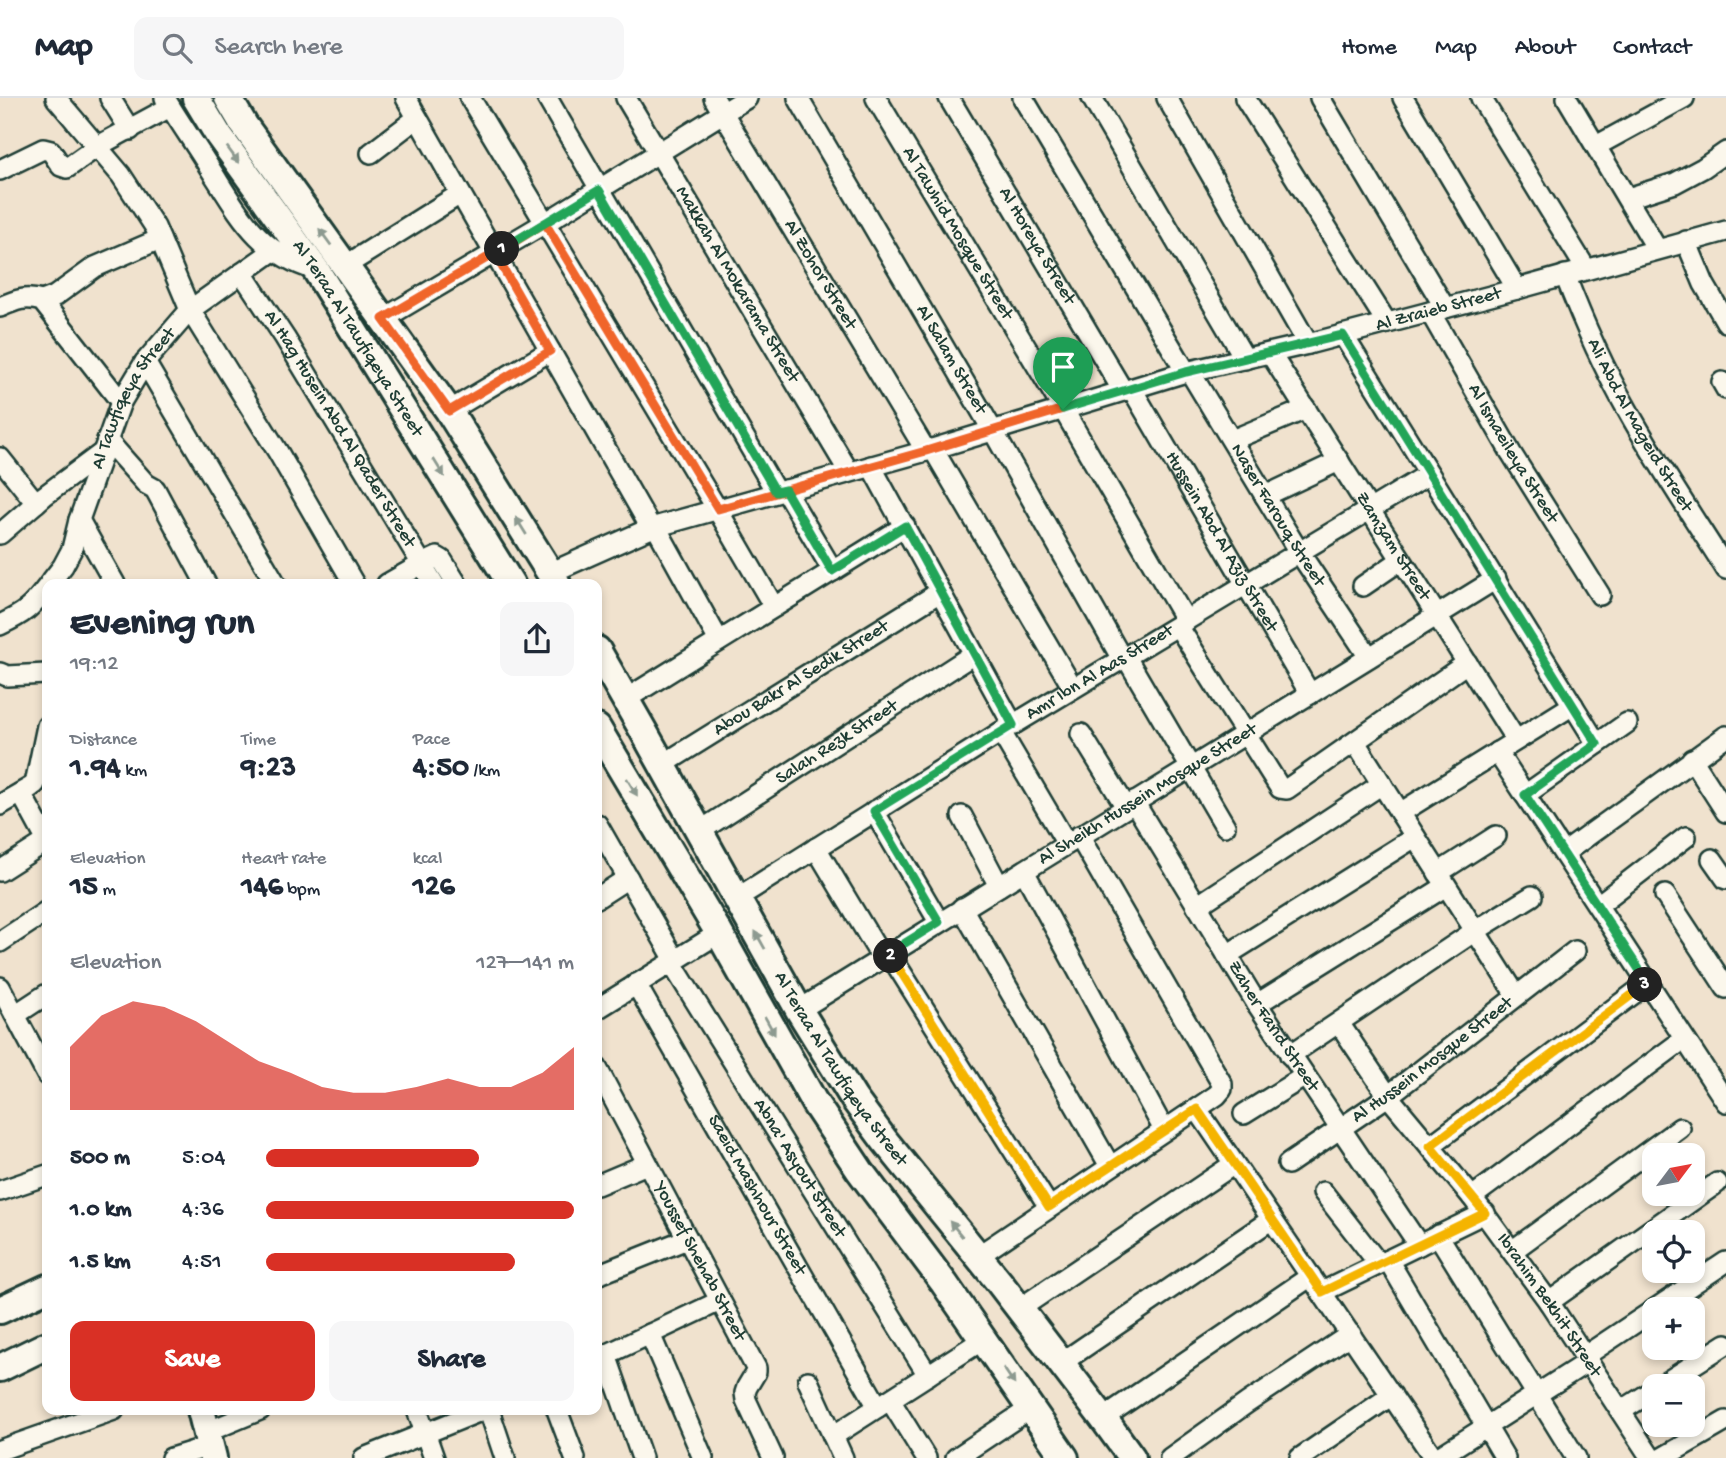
<!DOCTYPE html>
<html lang="en">
<head>
<meta charset="utf-8">
<style>
	body { margin:0; font-family:"Gochi Hand",sans-serif; background:#f6f6f7; color:#1f2937; height:100vh; display:flex; flex-direction:column; font-size:26px; white-space:nowrap }
	* { box-sizing:border-box; margin:0 }
	p { font-size:23px; color:#747a83 }
	.icon { flex:none; width:38px; height:38px; fill:none; stroke:currentColor; stroke-width:2; stroke-linecap:round; stroke-linejoin:round }
	.map { position:relative; flex:1; overflow:hidden }
	.sheet { position:absolute; left:42px; top:481px; width:560px; height:836px; display:flex; flex-direction:column; background:#fff; border-radius:14px; box-shadow:0 4px 10px #0003 }
	.sheet>* { flex:none }
	.needle { width:46px; rotate:58deg }
	.controls { position:absolute; left:1642px; top:1045px; display:grid; gap:14px }
	.controls a { display:grid; place-items:center; width:63px; height:63px; border-radius:14px; background:#fff; box-shadow:0 4px 10px #0003; font-size:35px }
	.pin { position:absolute; display:grid; place-items:center; width:60px; height:60px; color:#fff; margin:-72px -30px; border-radius:50% 50% 50% 0; rotate:-45deg; box-shadow:0 0 7px #0007 }
	.pin .icon { rotate:45deg }
	.km { position:absolute; width:35px; height:35px; margin:-18px; border-radius:50%; background:#222; color:#fff; font-size:19px; line-height:35px; text-align:center }
	.round { display:grid; place-items:center; flex:none; width:74px; height:74px; border-radius:14px; background:#f6f6f7 }
	.overview { display:flex; align-items:center; justify-content:space-between; height:119px; padding:0 28px }
	h1 { font-size:38px; font-weight:700; line-height:52px }
	.metrics { display:grid; grid-template-columns:repeat(3,1fr); gap:10px; height:119px; padding:7px 28px }
	.metrics div { display:grid; align-content:center }
	.metrics b { font-size:30px; font-weight:700 }
	.metrics small { font-size:19px; font-weight:400 }
	.metrics p { font-size:19px }
	.chart { height:196px; padding:14px 28px }
	.chart p { display:flex; justify-content:space-between }
	.chart svg { width:100%; height:126px; margin-top:7px; fill:#d93025; opacity:.7 }
	.button { display:flex; gap:14px; margin-top:auto; padding:14px 28px }
	.button a { flex:1; height:80px; border-radius:14px; background:#d93025; color:#fff; font-size:28px; font-weight:700; line-height:80px; text-align:center }
	.button a+a { background:#f6f6f7; color:#1f2937 }
	ul { padding:0 28px; list-style:none; font-size:23px }
	li { display:grid; grid-template-columns:112px 84px 1fr; align-items:center; height:52px }
	li i { height:18px; border-radius:9px; background:#d93025 }
	header { display:flex; align-items:center; gap:42px; box-sizing:border-box; height:98px; padding:0 35px; background:#fff; border-bottom:2px solid #e0e1e3 }
	header strong { font-size:33px }
	nav { display:flex; gap:38px; margin-inline-start:auto; font-size:24px }
	.search { width:490px; height:63px; background:#f6f6f7; display:flex; align-items:center; gap:18px; box-sizing:border-box; padding:0 24px; border-radius:14px; color:#747a83; font-size:26px }
	.map>svg:first-child { display:block }
	.lines { fill:none; stroke-linecap:round; stroke-linejoin:round }
	.street-casing { stroke:#1f3d34; stroke-width:24 }
	.secondary-casing { stroke:#1f3d34; stroke-width:32 }
	.street { stroke:#fbf7ec; stroke-width:19 }
	.secondary { stroke:#fbf7ec; stroke-width:26 }
	.oneway { fill:#8d9a90 }
	.split-1-casing { stroke:#fff; stroke-width:14 }
	.split-2-casing { stroke:#fff; stroke-width:14 }
	.split-3-casing { stroke:#fff; stroke-width:14 }
	.split-4-casing { stroke:#fff; stroke-width:14 }
	.split-1 { stroke:#f0652b; stroke-width:9 }
	.split-2 { stroke:#22a559; stroke-width:9 }
	.split-3 { stroke:#f5b400; stroke-width:9 }
	.split-4 { stroke:#22a559; stroke-width:9 }
	.labels { text-anchor:middle; dominant-baseline:central; stroke-width:5; stroke-linejoin:round; paint-order:stroke }
	.street-label { font-size:19px; fill:#1f3d34; stroke:#fbf7ec }
</style>
</head>
<body>
<header>
<strong>Map</strong>
<div class="search"><svg class="icon" aria-label="search" viewBox="0 0 24 24"><circle cx="10" cy="10" r="6"/><path d="M15 15l6 6"/></svg>Search here</div>
<nav><a>Home</a><a>Map</a><a>About</a><a>Contact</a></nav>
</header>
<div class="map">
<svg width="1726" height="1360" viewBox="0 0 1726 1360">
	<rect width="100%" height="100%" fill="#f0e2ce"/>
	<filter id="ink" filterUnits="userSpaceOnUse"><feTurbulence type="fractalNoise" baseFrequency=".0143" numOctaves="2"/><feDisplacementMap in="SourceGraphic" scale="14" xChannelSelector="R" yChannelSelector="G"/><feConvolveMatrix kernelMatrix="1 2 1 2 8 2 1 2 1" color-interpolation-filters="sRGB"/></filter>
	<g filter="url(#ink)">
		<g class="lines">
			<defs>
				<g id="street">
					<path d="M56 0 121 77 155 129 190 212 278 354 354 486"/>
					<path d="M110 0 130 32"/>
					<path d="M165 0C179 24 195 46 209 69 240 117 258 155 316 172"/>
					<path d="M406 0 651 430"/>
					<path d="M470 0 717 411 774 509"/>
					<path d="M547 0 776 394"/>
					<path id="s1" d="M626 0 849 374"/>
					<path id="s2" d="M714 0 926 353"/>
					<path id="s3" d="M798 0 993 333 1122 561"/>
					<path id="s4" d="M876 0 1063 311 1186 523"/>
					<path id="s5" d="M949 0 1123 293"/>
					<path d="M1023 0 1186 274"/>
					<path d="M1092 0 1245 261"/>
					<path d="M1167 0 1308 246"/>
					<path d="M1245 0 1387 225"/>
					<path d="M1320 0 1445 210"/>
					<path d="M1403 0 1517 191"/>
					<path d="M1481 0 1586 171"/>
					<path d="M1567 0 1657 151"/>
					<path d="M1596 48 1684 0"/>
					<path d="M371 55 417 20"/>
					<path d="M0 72 43 51 51 53 61 68 67 70 98 48 170 9"/>
					<path d="M1628 100 1675 85 1703 70 1726 54"/>
					<path d="M1686 143 1704 186 1726 224"/>
					<path d="M345 168 460 96"/>
					<path id="s6" d="M242 175 285 240 434 486"/>
					<path id="s7" d="M1565 177C1583 224 1603 269 1628 313 1658 367 1693 419 1726 471"/>
					<path d="M42 203 55 198 95 169 160 141"/>
					<path d="M0 209C16 202 25 198 42 203L121 304"/>
					<path id="s8" d="M1430 214 1511 355 1600 497"/>
					<path d="M383 221 545 125 747 0"/>
					<path d="M1343 237 1597 646"/>
					<path id="s9" d="M1270 255 1516 642"/>
					<path d="M145 264 276 486"/>
					<path id="s10" d="M1190 274 1299 454 1369 559"/>
					<path d="M1722 284 1726 291"/>
					<path id="s11" d="M1132 291 1310 596"/>
					<path d="M449 313 550 253"/>
					<path d="M107 342 146 386 155 391 206 486"/>
					<path d="M1232 342 1306 311"/>
					<path d="M933 351 1073 590"/>
					<path d="M0 360 36 405"/>
					<path d="M871 368 1013 627"/>
					<path d="M785 392 833 473"/>
					<path d="M1265 398 1339 363"/>
					<path d="M79 422 115 486"/>
					<path d="M656 429 719 543"/>
					<path d="M0 436 44 398 103 354"/>
					<path id="s12" d="M550 475 651 430 926 353 1186 274 1308 246 1517 191 1726 133"/>
					<path id="s13" d="M49 486 63 468 72 451 79 422 121 304 145 264 190 212 273 153"/>
					<path d="M387 486 422 466 437 459 442 462 457 486"/>
					<path d="M1363 488 1401 462"/>
					<path d="M0 527C25 515 31 510 47 489"/>
					<path d="M1178 528 1280 690 1287 691 1467 565"/>
					<path d="M1126 559 1225 728"/>
					<path d="M0 575 7 578 47 576"/>
					<path d="M626 601 905 428"/>
					<path d="M1001 634 1067 746"/>
					<path d="M1081 636 1126 709"/>
					<path d="M1355 644 1516 897"/>
					<path d="M1497 654 1726 1004"/>
					<path d="M1692 661 1726 714"/>
					<path id="s14" d="M662 667 940 494"/>
					<path d="M35 686 47 628"/>
					<path d="M21 695 47 743"/>
					<path d="M1525 697 1627 625"/>
					<path id="s15" d="M1134 704 1257 906 1419 1147"/>
					<path d="M0 707 31 689"/>
					<path d="M874 713 939 824"/>
					<path d="M1400 715 1573 607"/>
					<path d="M962 718 999 788"/>
					<path d="M597 726 675 862"/>
					<path id="s16" d="M700 733 974 556"/>
					<path d="M816 750 882 860"/>
					<path d="M1564 755 1726 638"/>
					<path d="M1712 761 1726 781"/>
					<path d="M0 773 47 743"/>
					<path d="M1024 773 1164 1032"/>
					<path d="M1438 775 1496 738"/>
					<path d="M1665 797 1726 890"/>
					<path d="M597 800 628 780"/>
					<path id="s17" d="M737 800 1001 634 1429 376"/>
					<path d="M1598 807 1686 739"/>
					<path d="M1197 808 1382 686"/>
					<path d="M962 810 1110 1068"/>
					<path d="M0 844 47 813"/>
					<path d="M889 855 1049 1109"/>
					<path d="M1227 857 1415 739"/>
					<path id="s18" d="M671 864 928 1277"/>
					<path id="s19" d="M636 886 878 1309"/>
					<path d="M0 889 47 977"/>
					<path d="M1257 906 1446 788"/>
					<path d="M597 911 719 835"/>
					<path id="s20" d="M799 912 1496 481"/>
					<path d="M15 917 47 896"/>
					<path id="s21" d="M1339 925 1388 998 1472 1099 1549 1204 1651 1360"/>
					<path d="M1290 957 1475 833 1532 798"/>
					<path id="s22" d="M597 970 756 1270V1274L747 1289 745 1295 746 1302 773 1360"/>
					<path d="M1197 1011 1434 1360"/>
					<path d="M1244 1016 1305 978"/>
					<path d="M1430 1048 1648 885"/>
					<path id="s23" d="M1288 1066 1388 998 1575 853"/>
					<path d="M597 1087 647 1066"/>
					<path d="M0 1093 47 1077"/>
					<path d="M1323 1094 1379 1166"/>
					<path d="M1472 1099 1684 941"/>
					<path d="M1438 1137 1576 1360"/>
					<path d="M1512 1153 1680 1030"/>
					<path d="M978 1158 1217 997 1222 991V986L1079 738"/>
					<path d="M1388 1162 1505 1360"/>
					<path d="M597 1177 687 1141"/>
					<path d="M1322 1194 1485 1115"/>
					<path d="M1549 1204 1717 1085"/>
					<path d="M1019 1211 1234 1066"/>
					<path d="M1655 1211 1726 1164"/>
					<path d="M650 1236 703 1360"/>
					<path d="M606 1257 642 1360"/>
					<path d="M1585 1258 1654 1212"/>
					<path d="M597 1261 720 1203"/>
					<path d="M1061 1265 1272 1121"/>
					<path d="M808 1283 843 1360"/>
					<path d="M1660 1288 1726 1246"/>
					<path d="M890 1302 926 1360"/>
					<path d="M417 1312 434 1360"/>
					<path d="M489 1312 505 1360"/>
					<path d="M557 1312 575 1360"/>
					<path d="M1621 1313 1654 1292"/>
					<path d="M1103 1320 1311 1178"/>
					<path d="M207 1334 260 1312"/>
					<path d="M833 1338 984 1241"/>
					<path d="M0 1352 114 1312"/>
					<path d="M171 1360 210 1348"/>
					<path d="M364 1360 483 1312"/>
					<path d="M956 1360 1031 1310"/>
					<path d="M1170 1360 1247 1305 1351 1236"/>
					<path d="M1300 1360 1392 1297"/>
					<path d="M1437 1360 1589 1263"/>
					<path d="M1662 1360 1726 1323"/>
				</g>
				<g id="secondary">
					<path id="s24" d="M196 0 219 38 316 172 511 486"/>
					<path d="M228 0 244 27 449 313 557 486"/>
					<path id="s25" d="M597 552 644 634 799 912 854 1001 885 1043 999 1184 1103 1320 1132 1360"/>
					<path d="M597 630 719 835 814 1004 860 1073 944 1185 1065 1360"/>
					<path d="M0 1212 47 1190"/>
					<path d="M0 1270 47 1247"/>
					<path d="M201 1312 213 1360"/>
				</g>
			</defs>
			<use href="#street" class="street-casing"/>
			<use href="#secondary" class="secondary-casing"/>
			<use href="#street" class="street"/>
			<use href="#secondary" class="secondary"/>
		</g>
		<defs><path id="oneway-solid" d="M-6-.8H1V-3.2L6.5 0L1 3.2V.8H-6Z" transform="scale(1.75)"/></defs>
		<g class="oneway">
			<use href="#oneway-solid" transform="translate(233 57) rotate(54)"/>
			<use href="#oneway-solid" transform="translate(325 139) rotate(-126)"/>
			<use href="#oneway-solid" transform="translate(439 370) rotate(58)"/>
			<use href="#oneway-solid" transform="translate(521 428) rotate(-122)"/>
			<use href="#oneway-solid" transform="translate(632 689) rotate(59)"/>
			<use href="#oneway-solid" transform="translate(760 842) rotate(-119)"/>
			<use href="#oneway-solid" transform="translate(770 928) rotate(61)"/>
			<use href="#oneway-solid" transform="translate(956 1131) rotate(-130)"/>
			<use href="#oneway-solid" transform="translate(1009 1278) rotate(56)"/>
		</g>
	</g>
	<g class="lines" filter="url(#ink)">
		<defs>
			<path id="split-1" d="M502 151 383 221 449 313 550 253 495 156 545 125 718 411 926 353 1063 311"/>
			<path id="split-2" d="M502 151 599 92 776 394 785 392 832 473 905 428 1013 627 874 713 939 824 889 855 891 858"/>
			<path id="split-3" d="M891 858 1049 1109 1197 1011 1322 1194 1485 1115 1430 1048 1645 887"/>
			<path id="split-4" d="M1063 311 1186 274 1343 237 1597 646 1525 697 1648 885 1645 887"/>
		</defs>
		<use href="#split-1" class="split-1-casing"/>
		<use href="#split-2" class="split-2-casing"/>
		<use href="#split-3" class="split-3-casing"/>
		<use href="#split-4" class="split-4-casing"/>
		<use href="#split-1" class="split-1"/>
		<use href="#split-2" class="split-2"/>
		<use href="#split-3" class="split-3"/>
		<use href="#split-4" class="split-4"/>
	</g>
	<g class="labels">
		<g class="street-label">
			<text stroke="none"><textPath href="#s4" startOffset="158">Al Tawhid Mosque Street</textPath></text>
			<text stroke="none"><textPath href="#s5" startOffset="172">Al Horeya Street</textPath></text>
			<text stroke="none"><textPath href="#s2" startOffset="206">Al Zohor Street</textPath></text>
			<text stroke="none"><textPath href="#s1" startOffset="217">Makkah Al Mokarama Street</textPath></text>
			<text stroke="none"><textPath href="#s12" startOffset="928">Al Zraieb Street</textPath></text>
			<text stroke="none"><textPath href="#s24" startOffset="290">Al Teraa Al Tawfiqeya Street</textPath></text>
			<text stroke="none"><textPath href="#s3" startOffset="303">Al Salam Street</textPath></text>
			<text stroke="none"><textPath href="#s13" startOffset="206">Al Tawfiqeya Street</textPath></text>
			<text stroke="none"><textPath href="#s7" startOffset="168">Ali Abd Al Mageid Street</textPath></text>
			<text stroke="none"><textPath href="#s6" startOffset="184">Al Hag Husein Abd Al Qader Street</textPath></text>
			<text stroke="none"><textPath href="#s8" startOffset="164">Al Ismaeileya Street</textPath></text>
			<text stroke="none"><textPath href="#s10" startOffset="168">Naser Farouq Street</textPath></text>
			<text stroke="none"><textPath href="#s11" startOffset="177">Hussein Abd Al Aziz Street</textPath></text>
			<text stroke="none"><textPath href="#s9" startOffset="229">Zamzam Street</textPath></text>
			<text stroke="none"><textPath href="#s17" startOffset="427">Amr Ibn Al Aas Street</textPath></text>
			<text stroke="none"><textPath href="#s14" startOffset="164">Abou Bakr Al Sedik Street</textPath></text>
			<text stroke="none"><textPath href="#s16" startOffset="163">Salah Rezk Street</textPath></text>
			<text stroke="none"><textPath href="#s20" startOffset="410">Al Sheikh Hussein Mosque Street</textPath></text>
			<text stroke="none"><textPath href="#s15" startOffset="264">Zaher Farid Street</textPath></text>
			<text stroke="none"><textPath href="#s23" startOffset="178">Al Hussein Mosque Street</textPath></text>
			<text stroke="none"><textPath href="#s25" startOffset="485">Al Teraa Al Tawfiqeya Street</textPath></text>
			<text stroke="none"><textPath href="#s18" startOffset="243">Abna' Asyout Street</textPath></text>
			<text stroke="none"><textPath href="#s19" startOffset="243">Saeid Mashhour Street</textPath></text>
			<text stroke="none"><textPath href="#s22" startOffset="219">Youssef Shehab Street</textPath></text>
			<text stroke="none"><textPath href="#s21" startOffset="352">Ibrahim Bekhit Street</textPath></text>
		</g>
	</g>
</svg>
<div class="controls">
<a><svg class="needle" viewBox="-14 -14 28 28"><path d="M0-13l5 13h-10z" fill="#e53935"/><path d="M0 13l5-13h-10z" fill="#747a83"/></svg></a>
<a><svg class="icon" aria-label="locate" viewBox="0 0 24 24"><circle cx="12" cy="12" r="6"/><path d="M12 2v4M12 18v4M2 12h4M18 12h4"/></svg></a>
<a>+</a>
<a>−</a>
</div>
<div class="pin" style="left:1063px;top:311px;background:#1e9e55"><svg class="icon" aria-label="arrive" viewBox="0 0 24 24"><path d="M6 21V4h12l-3 4 3 4H6"/></svg></div>
<b class="km" style="left:502px;top:151px">1</b>
<b class="km" style="left:891px;top:858px">2</b>
<b class="km" style="left:1645px;top:887px">3</b>
<section class="sheet">
<div class="overview"><div><h1>Evening run</h1><p>19:12</p></div><a class="round"><svg class="icon" aria-label="share" viewBox="0 0 24 24"><path d="M12 15V3M7 8l5-5 5 5M5 13v7h14v-7"/></svg></a></div>
<div class="metrics">
<div><p>Distance</p><b>1.94<small> km</small></b></div>
<div><p>Time</p><b>9:23</b></div>
<div><p>Pace</p><b>4:50<small> /km</small></b></div>
</div>
<div class="metrics">
<div><p>Elevation</p><b>15<small> m</small></b></div>
<div><p>Heart rate</p><b>146<small> bpm</small></b></div>
<div><p>kcal</p><b>126</b></div>
</div>
<div class="chart"><p><span>Elevation</span>127–141 m</p>
<svg viewBox="0 0 160 44" preserveAspectRatio="none"><path d="M0 44V22L10 11L20 6L30 8L40 13L50 20L60 27L70 31L80 36L90 38L100 38L110 36L120 33L130 36L140 36L150 31L160 22V44z"/></svg>
</div>
<ul>
<li><b>500 m</b>5:04<i style="width:69%"></i></li>
<li><b>1.0 km</b>4:36<i style="width:100%"></i></li>
<li><b>1.5 km</b>4:51<i style="width:81%"></i></li>
</ul>
<div class="button"><a>Save</a><a>Share</a></div>
</section>
</div>
</body>
</html>
